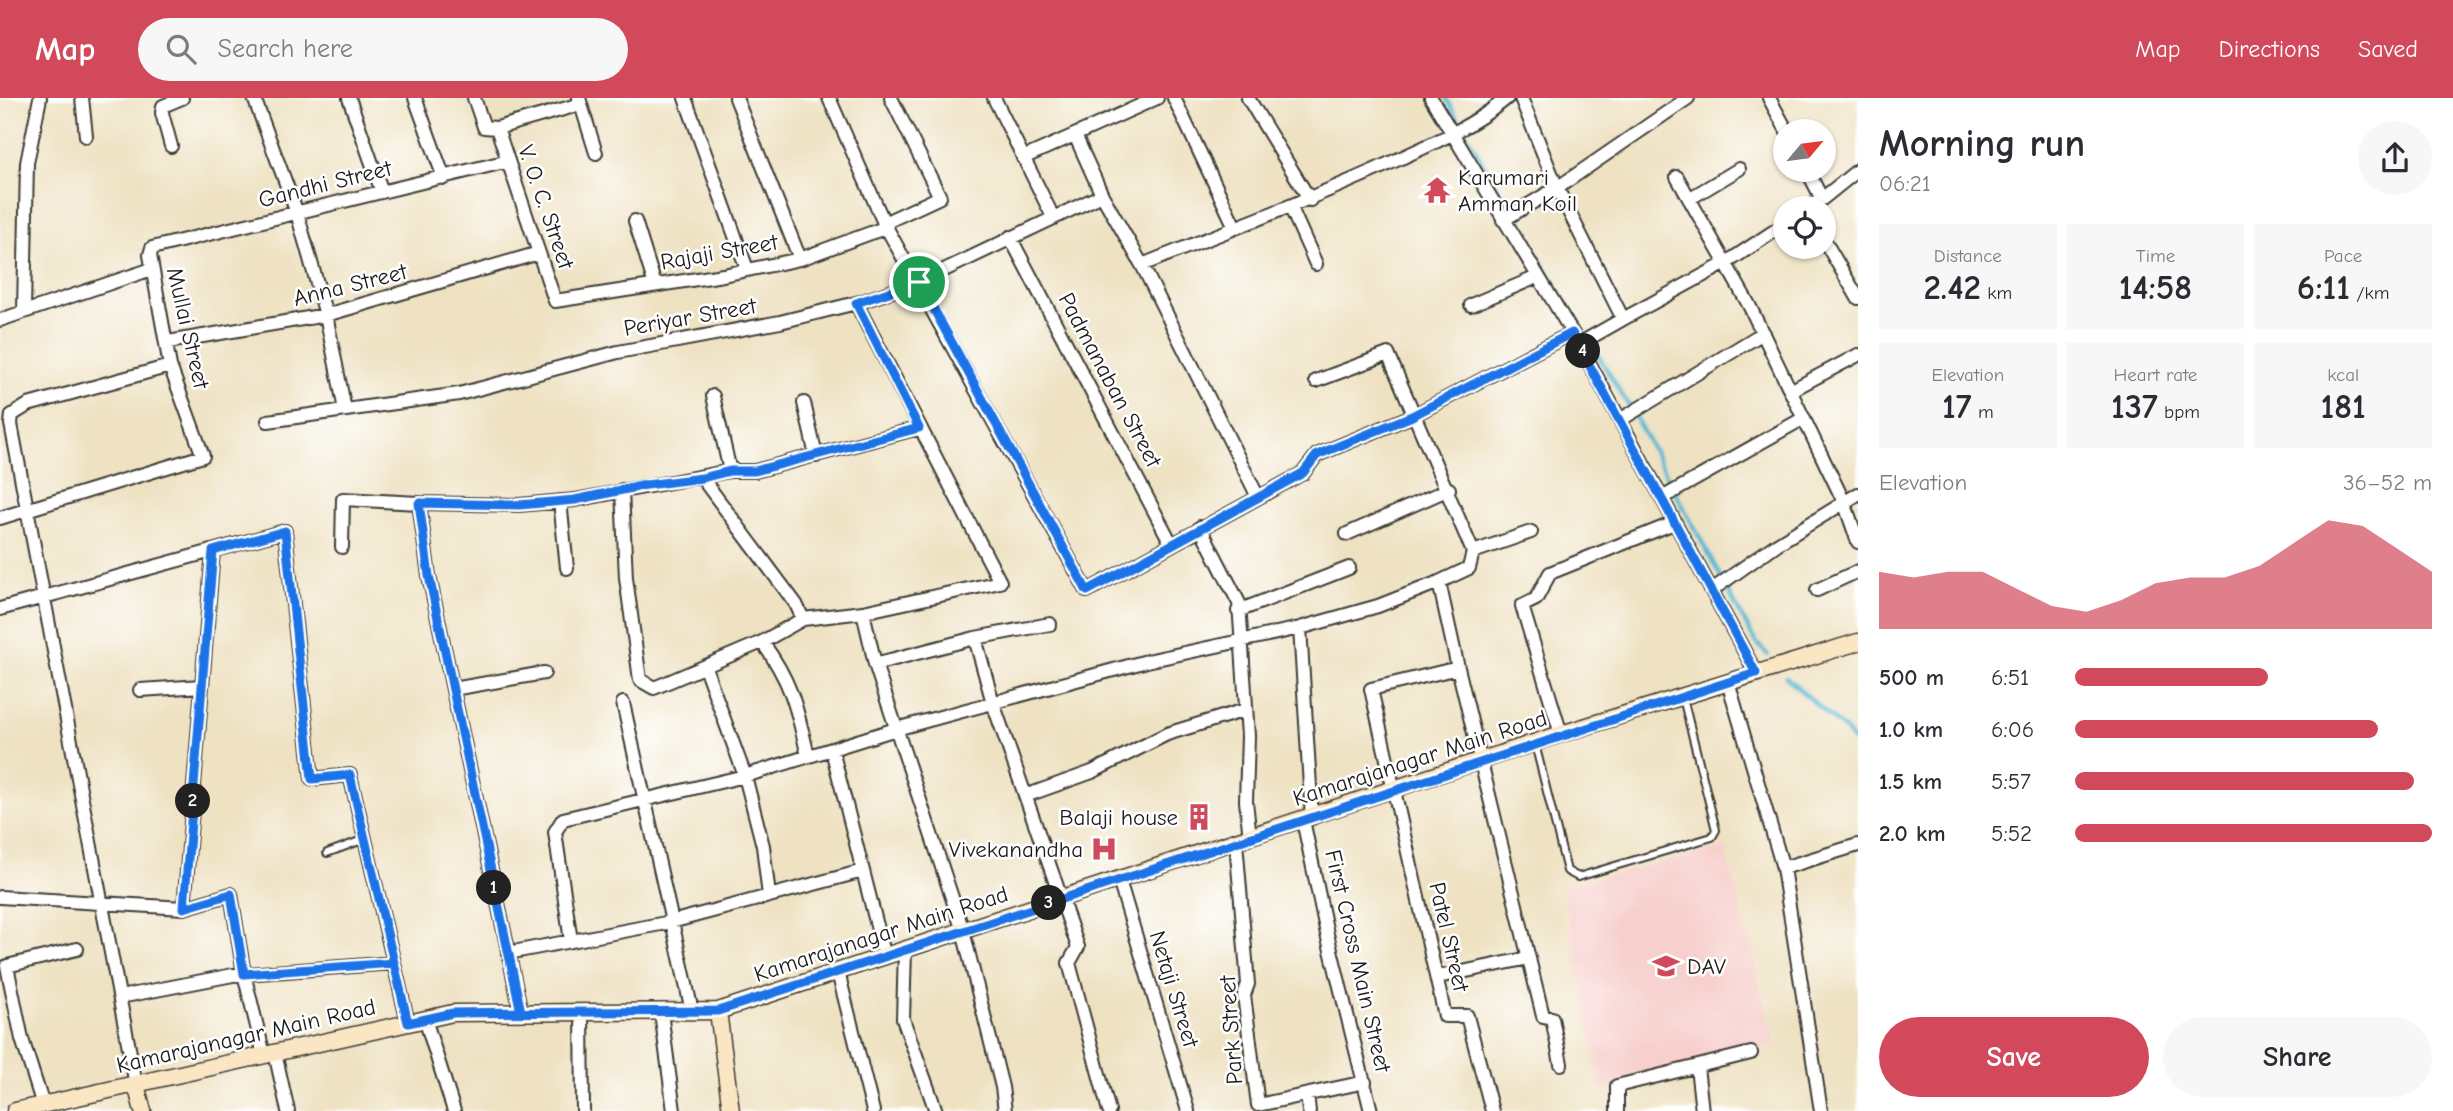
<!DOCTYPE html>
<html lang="en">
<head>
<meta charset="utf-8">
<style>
	body { margin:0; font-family:"Comic Neue",sans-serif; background:#f7f7f7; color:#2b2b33; height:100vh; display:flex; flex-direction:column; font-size:26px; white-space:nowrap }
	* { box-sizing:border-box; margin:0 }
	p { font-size:23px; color:#7c7c81 }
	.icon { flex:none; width:38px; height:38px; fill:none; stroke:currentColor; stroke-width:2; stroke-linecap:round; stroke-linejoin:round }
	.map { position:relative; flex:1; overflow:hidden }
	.panel { display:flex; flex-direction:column; background:#fff; width:595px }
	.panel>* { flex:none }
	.needle { width:46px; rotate:61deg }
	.fabs { position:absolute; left:1773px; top:21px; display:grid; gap:14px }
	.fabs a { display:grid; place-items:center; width:63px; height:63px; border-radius:50%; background:#fff; box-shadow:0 2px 5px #0004; font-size:35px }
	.pin { position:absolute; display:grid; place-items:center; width:60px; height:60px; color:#fff; margin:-30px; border:4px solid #fff; border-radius:50%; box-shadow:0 2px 7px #0007 }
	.km { position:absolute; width:35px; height:35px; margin:-18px; border-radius:50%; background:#222; color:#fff; font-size:19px; line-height:35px; text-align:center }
	.round { display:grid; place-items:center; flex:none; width:74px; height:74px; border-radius:37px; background:#f7f7f7 }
	.overview { display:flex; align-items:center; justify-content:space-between; height:119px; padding:0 21px }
	h1 { font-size:38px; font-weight:600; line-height:52px }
	.stats { display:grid; grid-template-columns:repeat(3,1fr); gap:10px; height:119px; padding:7px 21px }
	.stats div { display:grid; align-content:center; border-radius:0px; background:#f7f7f7; text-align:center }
	.stats b { font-size:35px; font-weight:600 }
	.stats small { font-size:19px; font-weight:400 }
	.stats p { font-size:19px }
	.chart { height:196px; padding:14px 21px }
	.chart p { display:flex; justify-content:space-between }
	.chart svg { width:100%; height:126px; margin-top:7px; fill:#d1495b; opacity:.7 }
	.button { display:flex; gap:14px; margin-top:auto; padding:14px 21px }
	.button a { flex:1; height:80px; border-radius:42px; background:#d1495b; color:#fff; font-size:28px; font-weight:600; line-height:80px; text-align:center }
	.button a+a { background:#f7f7f7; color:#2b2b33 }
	ul { padding:0 21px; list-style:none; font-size:23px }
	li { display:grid; grid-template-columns:112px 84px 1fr; align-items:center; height:52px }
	li i { height:18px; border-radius:9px; background:#d1495b }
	header { display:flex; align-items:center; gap:42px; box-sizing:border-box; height:98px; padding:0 35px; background:#d1495b; color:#fff }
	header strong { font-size:33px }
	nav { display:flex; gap:38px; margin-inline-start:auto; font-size:24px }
	.search { width:490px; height:63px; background:#f7f7f7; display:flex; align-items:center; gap:18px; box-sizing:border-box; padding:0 24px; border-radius:38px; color:#7c7c81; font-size:26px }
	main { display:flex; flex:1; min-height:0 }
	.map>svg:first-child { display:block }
	.built { fill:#f7d0ce }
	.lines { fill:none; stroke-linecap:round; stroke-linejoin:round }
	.stream { stroke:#54b8d2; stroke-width:4.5 }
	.lane-casing { stroke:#3c3a35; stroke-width:10 }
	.street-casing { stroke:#3c3a35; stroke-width:16 }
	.secondary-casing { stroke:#3c3a35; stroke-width:19 }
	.lane { stroke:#fff; stroke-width:6 }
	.street { stroke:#fff; stroke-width:12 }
	.secondary { stroke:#fbe6c4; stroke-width:16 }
	.route-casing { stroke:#fff; stroke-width:14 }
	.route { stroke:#1a73e8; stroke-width:9 }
	.labels { text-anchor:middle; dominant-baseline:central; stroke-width:5; stroke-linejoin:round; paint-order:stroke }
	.poi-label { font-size:23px; fill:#1c1c1c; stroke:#fff; text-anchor:start }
	.street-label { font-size:23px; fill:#1c1c1c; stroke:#fff }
</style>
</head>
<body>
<header>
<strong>Map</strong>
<div class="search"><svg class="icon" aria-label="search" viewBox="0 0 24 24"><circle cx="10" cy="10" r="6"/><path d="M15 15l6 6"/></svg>Search here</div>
<nav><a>Map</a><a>Directions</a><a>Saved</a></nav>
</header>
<main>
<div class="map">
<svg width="1858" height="1013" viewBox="0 0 1858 1013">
	<rect width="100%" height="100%" fill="#fff"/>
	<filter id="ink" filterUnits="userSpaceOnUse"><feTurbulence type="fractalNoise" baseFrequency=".0143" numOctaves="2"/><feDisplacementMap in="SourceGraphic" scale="14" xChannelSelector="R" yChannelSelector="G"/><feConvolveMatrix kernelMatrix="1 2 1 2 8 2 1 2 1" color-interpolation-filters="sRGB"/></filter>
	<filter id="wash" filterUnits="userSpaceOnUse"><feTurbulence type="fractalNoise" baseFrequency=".00686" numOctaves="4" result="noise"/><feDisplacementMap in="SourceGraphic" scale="28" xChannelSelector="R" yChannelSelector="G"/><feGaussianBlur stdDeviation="1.57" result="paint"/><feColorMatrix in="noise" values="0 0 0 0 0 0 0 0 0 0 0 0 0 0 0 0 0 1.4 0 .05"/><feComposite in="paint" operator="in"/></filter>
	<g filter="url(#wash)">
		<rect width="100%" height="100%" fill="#efe2c3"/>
		<path class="built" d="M1725 749 1775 946 1602 990 1562 789Z"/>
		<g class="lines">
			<path class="stream" d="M1446 0 1522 133 1632 313 1755 543 1768 557
				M1786 579 1845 632 1858 649"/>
		</g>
	</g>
	<g filter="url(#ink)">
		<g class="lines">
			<defs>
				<path id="lane" d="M1535 646 1567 773 1578 779 1712 739 1716 732 1683 600
					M327 755 365 741"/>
				<path id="street" d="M82 0 86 38
					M254 0 297 115 326 217 345 312
					M349 0 382 94
					M415 0 444 80
					M474 0 484 29 497 30 555 203 723 177 800 161 887 129
					M579 0 596 55
					M685 0 747 171
					M736 0 800 161
					M829 0 884 125 1087 493 1303 375 1317 357 1412 318 1572 235
					M994 0 1053 119
					M1174 0 1235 129
					M1248 0 1310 102
					M1431 0 1579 246 1756 575
					M1521 0 1557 90 1623 221 1579 246
					M1769 0 1787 33
					M497 30 581 6
					M1075 37 1102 97 1142 167 1257 397
					M171 48 162 15 163 8 182 0
					M1023 60 1157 0
					M1807 72 1822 101 1808 110
					M1677 79 1749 207 1844 404 1858 444
					M1689 101 1739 71
					M1822 101 1858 72
					M1291 110 1316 166
					M1503 122 1557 90 1688 0
					M635 123 655 187
					M884 125 940 99 891 0
					M1010 139 1171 445
					M1824 142 1858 200
					M1142 167C1225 133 1309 103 1390 65 1432 46 1472 29 1507 0
					M1471 207 1537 179
					M24 213 27 65 40 0
					M1623 221 1726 165 1785 126
					M0 222 152 171
					M168 244 326 217 539 155
					M1316 283 1388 256 1473 454
					M1790 293 1858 257
					M804 305 816 358
					M1620 322 1763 235
					M268 323 459 296 618 254 780 224 860 204 919 184 1102 97
					M730 373H755L919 330
					M622 392 626 480 640 582 654 590 762 544 803 521 796 506 702 380
					M1662 400 1804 320
					M560 403 567 470
					M419 405 519 407 575 402 730 373 713 298
					M0 420 203 358 170 268 150 157 152 150 508 63
					M1200 429 1239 505 1248 638 1246 703 1250 740
					M1347 436 1449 391
					M342 449 343 401 419 405 429 478 521 914
					M1712 492 1777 446 1858 396
					M1817 492 1858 473
					M0 511 285 433 312 681 350 677 408 925
					M1238 513 1349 470
					M863 514 875 566 963 833 1002 989 1005 1013
					M803 521 863 514 1000 484 856 205
					M1300 530 1312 720
					M975 540 993 605 1078 849 1069 865 1109 1013
					M762 544C792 584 797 611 808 658
					M875 566 975 540 1050 526
					M1458 570 1439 484 1469 470 1473 454 1531 434
					M1728 584 1783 770 1821 1013
					M453 591 544 575
					M140 592 202 588
					M623 605 692 913
					M1561 636 1522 508 1536 501 1550 475 1674 425
					M832 652 885 859
					M1025 698 1092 674 1167 636 1245 612
					M1303 722 1327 836 1371 1013
					M1236 744 1248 886 1244 897 1258 1007 1365 984
					M1783 770 1858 747
					M1119 782 1188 1013
					M769 798 763 748 745 678 896 631 1147 563 1300 530 1378 508 1439 484
					M0 799 184 810 231 796 244 876 264 957
					M184 810 213 453
					M571 843 555 734 563 721 745 678 705 569
					M905 852 903 921 936 1013
					M508 855 671 824 863 773
					M838 874 873 1013
					M1438 879 1529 860
					M120 899 233 877 394 865
					M582 914 583 1013
					M661 914 674 1013
					M425 921 454 1013
					M275 955 288 1013
					M1697 969 1702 1013
					M136 987 11 326 12 317 28 307 170 268
					M1307 997 1309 1013
					M43 1007 22 941 7 868 77 851
					M1492 1013 1467 918H1445L1371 591 1458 570 1543 918 1552 920 1561 966
					M1617 1013V988L1751 955"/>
				<path id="secondary" d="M718 913 731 1013
					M136 987 143 1013
					M15 1013 453 915 718 913 1561 636 1858 544"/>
			</defs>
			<use href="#lane" class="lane-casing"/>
			<use href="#street" class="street-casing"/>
			<use href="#secondary" class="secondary-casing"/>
			<use href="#lane" class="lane"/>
			<use href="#street" class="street"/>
			<use href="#secondary" class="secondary"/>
		</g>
	</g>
	<g class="lines" filter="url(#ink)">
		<defs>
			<path id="route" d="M919 184 856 205 919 330 755 373H730L702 380 646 387 575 402 519 407 419 405 429 478 521 914 453 915 408 925C389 842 369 759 350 677L312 681 285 433 213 453 184 810 231 796 244 876 394 865 408 925 453 915 718 913 1756 575 1572 235 1412 318 1317 357 1303 375 1087 493 919 184"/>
		</defs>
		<use href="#route" class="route-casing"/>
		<use href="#route" class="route"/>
	</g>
	<defs>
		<symbol id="temple-bare" viewBox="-9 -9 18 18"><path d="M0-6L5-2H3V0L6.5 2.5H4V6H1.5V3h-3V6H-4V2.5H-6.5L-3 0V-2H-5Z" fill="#d1495b" stroke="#fff" stroke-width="2.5" paint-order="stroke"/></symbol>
		<symbol id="building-bare" viewBox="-9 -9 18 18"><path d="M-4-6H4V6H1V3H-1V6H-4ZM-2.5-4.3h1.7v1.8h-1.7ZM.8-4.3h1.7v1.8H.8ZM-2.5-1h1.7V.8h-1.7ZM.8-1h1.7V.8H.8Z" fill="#d1495b" stroke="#fff" stroke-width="2.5" paint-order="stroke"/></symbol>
		<symbol id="hospital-bare" viewBox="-9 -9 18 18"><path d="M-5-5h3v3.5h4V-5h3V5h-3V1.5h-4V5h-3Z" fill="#d1495b" stroke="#fff" stroke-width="2.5" paint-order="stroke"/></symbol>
		<symbol id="school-bare" viewBox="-9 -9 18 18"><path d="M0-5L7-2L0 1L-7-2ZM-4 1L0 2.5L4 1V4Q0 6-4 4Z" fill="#d1495b" stroke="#fff" stroke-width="2.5" paint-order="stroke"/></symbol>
	</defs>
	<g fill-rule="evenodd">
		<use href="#temple-bare" x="1418" y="73" width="38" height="38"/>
		<use href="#building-bare" x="1180" y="700" width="38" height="38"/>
		<use href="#hospital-bare" x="1085" y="732" width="38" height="38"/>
		<use href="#school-bare" x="1647" y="849" width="38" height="38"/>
	</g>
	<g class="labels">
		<g class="poi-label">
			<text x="1458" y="79">Karumari<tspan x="1458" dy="26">Amman Koil</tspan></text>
			<text x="1178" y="719" text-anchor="end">Balaji house</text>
			<text x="1083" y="751" text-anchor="end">Vivekanandha</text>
			<text x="1687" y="868">DAV</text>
		</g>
		<g class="street-label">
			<text transform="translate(325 86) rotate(-14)">Gandhi Street</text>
			<text transform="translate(546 109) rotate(71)">V. O. C. Street</text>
			<text transform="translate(719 154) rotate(-10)">Rajaji Street</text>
			<text transform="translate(350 187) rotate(-14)">Anna Street</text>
			<text transform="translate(690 219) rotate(-10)">Periyar Street</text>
			<text transform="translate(188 230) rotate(77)">Mullai Street</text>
			<text transform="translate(1110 282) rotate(62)">Padmanaban Street</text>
			<text transform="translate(1420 660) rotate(-18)">Kamarajanagar Main Road</text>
			<text transform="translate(881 836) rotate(-18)">Kamarajanagar Main Road</text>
			<text transform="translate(1449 839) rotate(77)">Patel Street</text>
			<text transform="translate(1358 863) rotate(77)">First Cross Main Street</text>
			<text transform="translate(1174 891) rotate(73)">Netaji Street</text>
			<text transform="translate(1231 932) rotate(-94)">Park Street</text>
			<text transform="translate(246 938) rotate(-13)">Kamarajanagar Main Road</text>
		</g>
	</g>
</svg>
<div class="fabs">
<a><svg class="needle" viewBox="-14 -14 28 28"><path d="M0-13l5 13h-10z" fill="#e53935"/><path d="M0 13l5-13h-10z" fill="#7c7c81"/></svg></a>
<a><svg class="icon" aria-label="locate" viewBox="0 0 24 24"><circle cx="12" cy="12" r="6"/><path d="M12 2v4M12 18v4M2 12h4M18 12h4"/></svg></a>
</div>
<div class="pin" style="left:919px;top:184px;background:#1e9e55"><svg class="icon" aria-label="arrive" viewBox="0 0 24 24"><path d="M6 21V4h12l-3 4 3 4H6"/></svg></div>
<b class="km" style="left:494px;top:790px">1</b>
<b class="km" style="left:193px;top:703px">2</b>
<b class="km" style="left:1049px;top:805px">3</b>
<b class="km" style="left:1583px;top:253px">4</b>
</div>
<section class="panel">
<div class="overview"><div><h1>Morning run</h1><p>06:21</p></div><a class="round"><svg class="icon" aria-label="share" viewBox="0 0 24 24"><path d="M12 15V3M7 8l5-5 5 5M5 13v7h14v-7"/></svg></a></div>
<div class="stats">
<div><p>Distance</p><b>2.42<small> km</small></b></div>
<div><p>Time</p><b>14:58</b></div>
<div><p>Pace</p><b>6:11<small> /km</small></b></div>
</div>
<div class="stats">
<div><p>Elevation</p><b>17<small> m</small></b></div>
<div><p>Heart rate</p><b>137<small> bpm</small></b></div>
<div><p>kcal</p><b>181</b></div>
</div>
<div class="chart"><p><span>Elevation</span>36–52 m</p>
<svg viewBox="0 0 160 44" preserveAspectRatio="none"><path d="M0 44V24L10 26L20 24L30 24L40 30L50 36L60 38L70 34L80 28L90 26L100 26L110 22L120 14L130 6L140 8L150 16L160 24V44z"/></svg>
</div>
<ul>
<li><b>500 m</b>6:51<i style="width:54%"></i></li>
<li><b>1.0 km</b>6:06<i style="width:85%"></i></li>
<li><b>1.5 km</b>5:57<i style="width:95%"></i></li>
<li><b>2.0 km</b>5:52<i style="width:100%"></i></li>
</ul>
<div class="button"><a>Save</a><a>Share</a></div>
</section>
</main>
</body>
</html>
